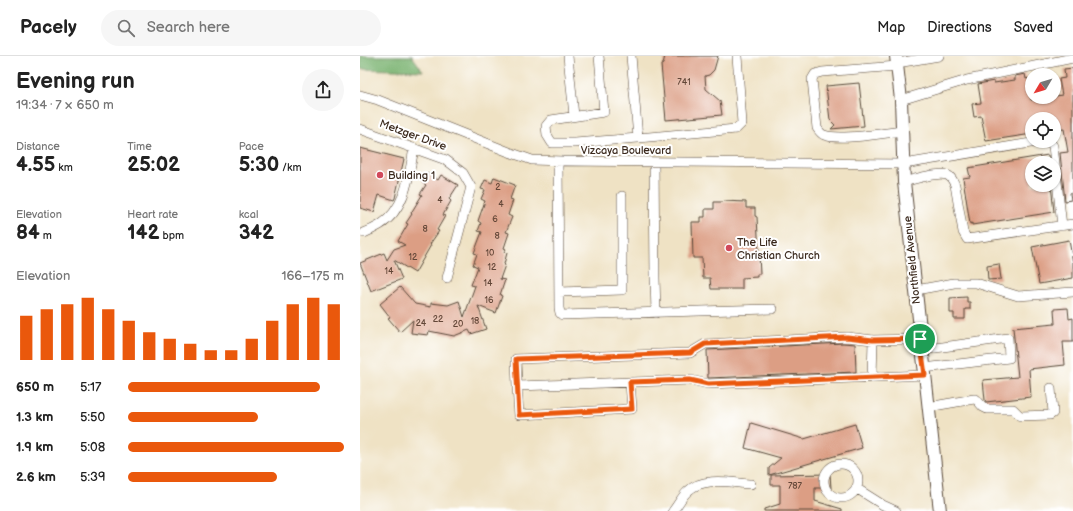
<!DOCTYPE html>
<html lang="en">
<head>
<meta charset="utf-8">
<style>
	body { margin:0; font-family:"Balsamiq Sans",sans-serif; background:#f6f6f6; color:#222; height:100vh; display:flex; flex-direction:column; font-size:15px; white-space:nowrap }
	* { box-sizing:border-box; margin:0 }
	p { font-size:13px; color:#767676 }
	.icon { flex:none; width:22px; height:22px; fill:none; stroke:currentColor; stroke-width:2; stroke-linecap:round; stroke-linejoin:round }
	.map { position:relative; flex:1; overflow:hidden }
	.sheet { display:flex; flex-direction:column; background:#fff; width:360px }
	.sheet>* { flex:none }
	.needle { width:26px; rotate:232deg }
	.tools { position:absolute; left:665px; top:12px; display:grid; gap:8px }
	.tools a { display:grid; place-items:center; width:36px; height:36px; border-radius:50%; background:#fff; box-shadow:0 1px 3px #0004; font-size:20px }
	.pin { position:absolute; display:grid; place-items:center; width:34px; height:34px; color:#fff; margin:-17px; border:2px solid #fff; border-radius:50%; box-shadow:0 1px 4px #0007 }
	.round { display:grid; place-items:center; flex:none; width:42px; height:42px; border-radius:21px; background:#f6f6f6 }
	.overview { display:flex; align-items:center; justify-content:space-between; height:68px; padding:0 16px }
	h1 { font-size:22px; font-weight:800; line-height:30px }
	.metrics { display:grid; grid-template-columns:repeat(3,1fr); gap:6px; height:68px; padding:4px 16px }
	.metrics div { display:grid; align-content:center }
	.metrics b { font-size:20px; font-weight:800 }
	.metrics small { font-size:11px; font-weight:400 }
	.metrics p { font-size:11px }
	.chart { height:112px; padding:8px 16px }
	.chart p { display:flex; justify-content:space-between }
	.chart svg { width:100%; height:72px; margin-top:4px; stroke:#ea580c; stroke-width:6 }
	ul { padding:0 16px; list-style:none; font-size:13px }
	li { display:grid; grid-template-columns:64px 48px 1fr; align-items:center; height:30px }
	li i { height:10px; border-radius:5px; background:#ea580c }
	header { display:flex; align-items:center; gap:24px; box-sizing:border-box; height:56px; padding:0 20px; background:#fff; border-bottom:1px solid #e0e0e0 }
	header strong { font-size:19px }
	nav { display:flex; gap:22px; margin-inline-start:auto; font-size:14px }
	.search { width:280px; height:36px; background:#f6f6f6; display:flex; align-items:center; gap:10px; box-sizing:border-box; padding:0 14px; border-radius:22px; color:#767676; font-size:15px }
	main { display:flex; flex:1; min-height:0 }
	.map>svg:first-child { display:block }
	.forest { fill:#7ab371; stroke:#5a6e48 }
	.building { fill:#dc9e84 }
	.lines { fill:none; stroke-linecap:round; stroke-linejoin:round }
	.minor-casing { stroke:#564637; stroke-width:10 }
	.major-casing { stroke:#564637; stroke-width:14 }
	.minor { stroke:#fff; stroke-width:9 }
	.major { stroke:#fff; stroke-width:12 }
	.route-casing { stroke:#fff; stroke-width:8 }
	.route { stroke:#ea580c; stroke-width:5 }
	.poi-dot { fill:#d1495b; stroke:#fff; stroke-width:1.5 }
	.labels { text-anchor:middle; dominant-baseline:central; stroke-width:4; stroke-linejoin:round; paint-order:stroke }
	.number-label { font-size:9px; fill:#634738 }
	.street-label { font-size:11px; fill:#3b2a1e; stroke:#fff }
	.poi-label { font-size:11px; fill:#3b2a1e; stroke:#fff; text-anchor:start }
</style>
</head>
<body>
<header>
<strong>Pacely</strong>
<div class="search"><svg class="icon" aria-label="search" viewBox="0 0 24 24"><circle cx="10" cy="10" r="6"/><path d="M15 15l6 6"/></svg>Search here</div>
<nav><a>Map</a><a>Directions</a><a>Saved</a></nav>
</header>
<main>
<section class="sheet">
<div class="overview"><div><h1>Evening run</h1><p>19:34 · 7 × 650 m</p></div><a class="round"><svg class="icon" aria-label="share" viewBox="0 0 24 24"><path d="M12 15V3M7 8l5-5 5 5M5 13v7h14v-7"/></svg></a></div>
<div class="metrics">
<div><p>Distance</p><b>4.55<small> km</small></b></div>
<div><p>Time</p><b>25:02</b></div>
<div><p>Pace</p><b>5:30<small> /km</small></b></div>
</div>
<div class="metrics">
<div><p>Elevation</p><b>84<small> m</small></b></div>
<div><p>Heart rate</p><b>142<small> bpm</small></b></div>
<div><p>kcal</p><b>342</b></div>
</div>
<div class="chart"><p><span>Elevation</span>166–175 m</p>
<svg viewBox="0 0 160 44" preserveAspectRatio="none"><path d="M5 44V17M15 44V13M25 44V10M35 44V6M45 44V13M55 44V20M65 44V27M75 44V31M85 44V34M95 44V38M105 44V38M115 44V31M125 44V20M135 44V10M145 44V6M155 44V10"/></svg>
</div>
<ul>
<li><b>650 m</b>5:17<i style="width:89%"></i></li>
<li><b>1.3 km</b>5:50<i style="width:60%"></i></li>
<li><b>1.9 km</b>5:08<i style="width:100%"></i></li>
<li><b>2.6 km</b>5:39<i style="width:69%"></i></li>
</ul>
</section>
<div class="map">
<svg width="713" height="455" viewBox="0 0 713 455">
	<rect width="100%" height="100%" fill="#fff"/>
	<filter id="ink" filterUnits="userSpaceOnUse"><feTurbulence type="fractalNoise" baseFrequency=".025" numOctaves="2"/><feDisplacementMap in="SourceGraphic" scale="8" xChannelSelector="R" yChannelSelector="G"/><feConvolveMatrix kernelMatrix="1 2 1 2 8 2 1 2 1" color-interpolation-filters="sRGB"/></filter>
	<filter id="wash" filterUnits="userSpaceOnUse"><feTurbulence type="fractalNoise" baseFrequency=".012" numOctaves="4" result="noise"/><feDisplacementMap in="SourceGraphic" scale="16" xChannelSelector="R" yChannelSelector="G"/><feGaussianBlur stdDeviation="0.9" result="paint"/><feColorMatrix in="noise" values="0 0 0 0 0 0 0 0 0 0 0 0 0 0 0 0 0 1.4 0 .05"/><feComposite in="paint" operator="in"/></filter>
	<g filter="url(#wash)">
		<rect width="100%" height="100%" fill="#efe2c4"/>
		<path class="forest" d="M0 0H52L63 15 0 13Z"/>
		<g id="blocks">
			<path class="building" d="M305 0H358L354 14 349 19 345 20 346 33 360 45 362 59 306 64 301 9 303 8Z
				M713 12V136L710 137 711 144 705 145 700 97 708 96 704 73 694 74V63H672V78L626 85 621 60 614 61 612 48 621 47 618 28 634 25V27L655 24V20L665 18 666 23 668 22 671 44 702 39 699 23 705 22 704 13Z
				M499 27 504 70 471 73 475 69 470 64 466 30Z
				M0 92 44 103 35 142 34 144 19 139 14 156 0 152Z
				M688 99 689 107H672V129H691L694 156 612 169V167L610 168 603 122 610 121 608 112Z
				M67 117 78 124 81 119 98 129 89 143 91 145 83 159 85 160 77 174 79 175 70 188 71 189 55 217 34 204 42 223 11 235 0 207 24 197 27 204 34 193 45 189 38 185 48 168 46 167 52 158 51 157 62 139 60 138 66 129 62 126Z
				M134 121 155 129 150 143 153 144 148 159 152 161 146 176 149 177 144 192 146 193 144 196 147 197 144 208 145 209 140 223 145 224 140 239 142 240 136 257 118 250 126 273 111 278 109 274 94 280 69 275 68 279 51 277 53 264 40 276 28 262 30 261 20 248 40 231 55 248 71 251V247L88 249 99 245 104 261 115 230 111 229 118 211 113 209 117 198 114 197 122 176 118 175 121 167 118 165 125 145 121 143 125 134 121 133 125 124 132 127Z
				M363 145 386 146V152H395V160L397 161 400 218H397V221L382 222V233H351L350 222H343L342 202H333L332 166H341V161H345V153H354V146H363Z
				M709 184 713 207V222L679 228 672 191Z
				M639 208 641 223 628 224 627 210Z
				M607 241V246H610V253H605V263H594V257H590V242Z
				M708 252 709 263 713 262V286H703L705 309 669 313 671 341 626 346 625 344 623 324 658 321 653 272 695 268 694 253Z
				M483 287 495 288 496 316 348 322 347 294Z
				M391 367 444 383 495 368 502 392 409 419V412L421 402 385 392Z
				M470 418 471 432H455V445L482 453V455H404V453L420 448V429H411V419Z"/>
		</g>
	</g>
	<g filter="url(#ink)">
		<use href="#blocks" fill-opacity="0" stroke="#564637" stroke-width="1"/>
		<g class="lines">
			<defs>
				<path id="minor" d="M208 0 214 60
					M239 0 244 56 191 64 186 70 187 79 192 87H215L278 82
					M271 0 278 82 376 73 382 67 377 0
					M537 7 579 0
					M537 10 462 16 455 18 452 23 457 72C459 75 461 78 464 79 479 85 525 77 542 75
					M0 39 18 44 149 96 172 104 203 105 544 108 683 85
					M541 44 607 24 713 2
					M0 73 86 104 103 117 111 131 87 222
					M685 85 690 86 693 90 702 170
					M198 105 199 252 200 257 202 259 413 253
					M294 106 295 222 296 257
					M544 126C554 123 578 116 587 119 592 121 593 125 595 129L603 176 607 183 713 168
					M4 177C9 175 15 172 20 169 46 153 49 119 54 92
					M556 234 594 227H616L658 240 713 236
					M199 236 262 234V140
					M560 283 513 284 487 281 345 288 330 297 156 303 157 330 331 324 348 328 565 319
					M561 294 648 282 649 302 564 312
					M512 322 513 284
					M157 330 159 359 272 353 270 326
					M568 351 614 343H616L623 351 627 353H653L660 360 690 359 693 357 691 332
					M464 425a17 17 0 1 1 34 0a17 17 0 1 1-34 0Z
					M496 432 523 449 536 455
					M313 455C318 449 322 440 328 435 344 420 372 427 391 428"/>
				<path id="major" d="M536 0 541 44 544 126 580 455"/>
			</defs>
			<use href="#minor" class="minor-casing"/>
			<use href="#major" class="major-casing"/>
			<use href="#minor" class="minor"/>
			<use href="#major" class="major"/>
		</g>
	</g>
	<g class="lines" filter="url(#ink)">
		<defs>
			<path id="route" d="M487 281 513 284 560 283 565 319 348 328 330 324 270 326 272 353 159 359 156 303 330 297 345 288Z"/>
		</defs>
		<use href="#route" class="route-casing"/>
		<use href="#route" class="route"/>
	</g>
	<g class="poi-dot">
		<circle cx="20" cy="119" r="4"/>
		<circle cx="369" cy="192" r="4"/>
	</g>
	<g class="labels">
		<g class="number-label">
			<text x="324" y="26">741</text>
			<text x="138" y="131">2</text>
			<text x="80" y="144">4</text>
			<text x="141" y="148">4</text>
			<text x="135" y="163">6</text>
			<text x="65" y="173">8</text>
			<text x="137" y="180">8</text>
			<text x="130" y="197">10</text>
			<text x="53" y="201">12</text>
			<text x="132" y="211">12</text>
			<text x="29" y="215">14</text>
			<text x="128" y="227">14</text>
			<text x="129" y="244">16</text>
			<text x="78" y="263">22</text>
			<text x="115" y="265">18</text>
			<text x="61" y="267">24</text>
			<text x="98" y="268">20</text>
			<text x="435" y="430">787</text>
		</g>
		<g class="street-label">
			<text transform="translate(53 79) rotate(20)">Metzger Drive</text>
			<text x="266" y="94">Vizcaya Boulevard</text>
			<text transform="translate(552 204) rotate(-96)">Northfield Avenue</text>
		</g>
		<g class="poi-label">
			<text x="28" y="119">Building 1</text>
			<text x="377" y="186">The Life<tspan x="377" dy="13">Christian Church</tspan></text>
		</g>
	</g>
</svg>
<div class="tools">
<a><svg class="needle" viewBox="-14 -14 28 28"><path d="M0-13l5 13h-10z" fill="#e53935"/><path d="M0 13l5-13h-10z" fill="#767676"/></svg></a>
<a><svg class="icon" aria-label="locate" viewBox="0 0 24 24"><circle cx="12" cy="12" r="6"/><path d="M12 2v4M12 18v4M2 12h4M18 12h4"/></svg></a>
<a><svg class="icon" aria-label="layers" viewBox="0 0 24 24"><path d="M12 4l9 5-9 5-9-5zM3 14l9 5 9-5"/></svg></a>
</div>
<div class="pin" style="left:560px;top:283px;background:#1e9e55"><svg class="icon" aria-label="arrive" viewBox="0 0 24 24"><path d="M6 21V4h12l-3 4 3 4H6"/></svg></div>
</div>
</main>
</body>
</html>
